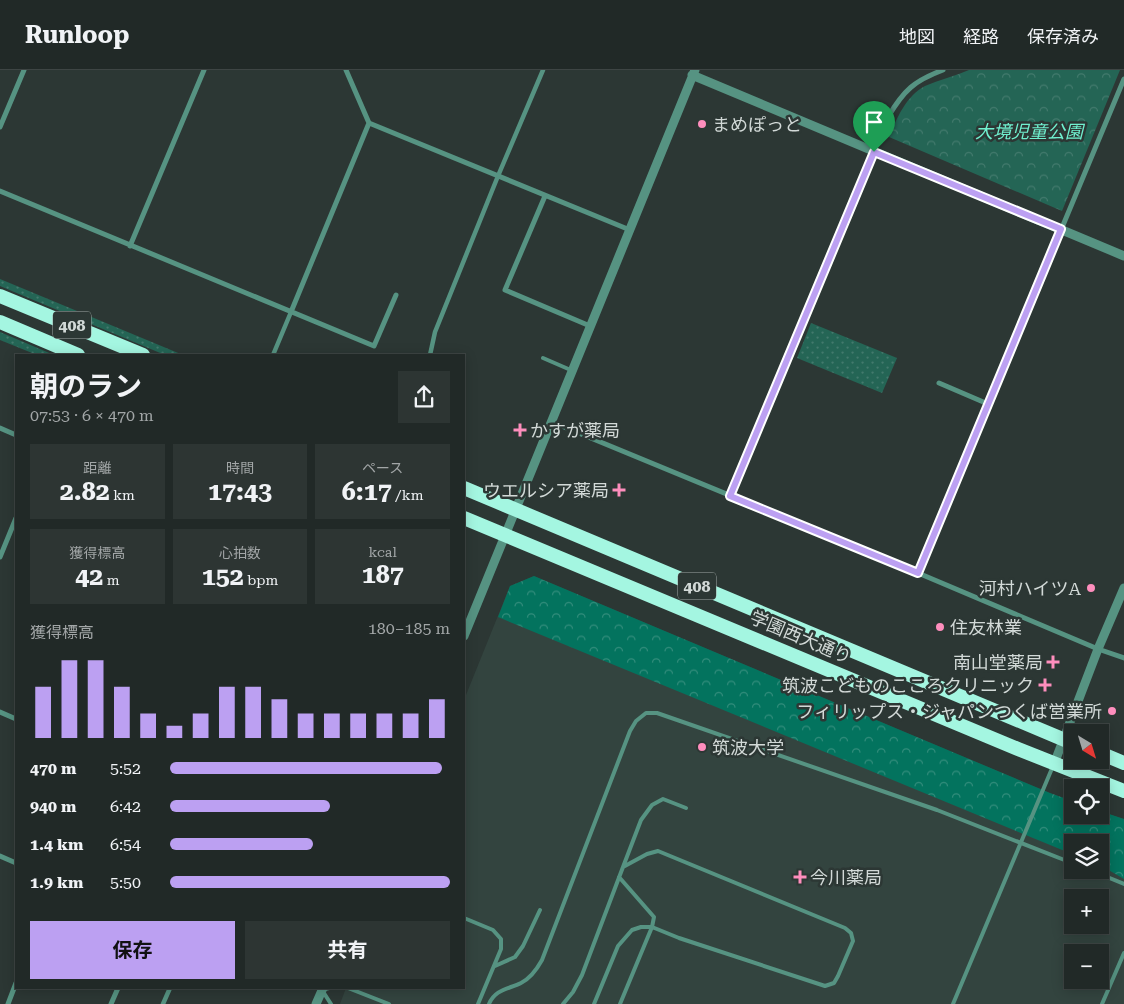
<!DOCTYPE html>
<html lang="ja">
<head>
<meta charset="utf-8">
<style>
	body { margin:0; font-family:"Roboto Serif","Noto Sans JP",serif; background:#2d3533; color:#f1f3f6; height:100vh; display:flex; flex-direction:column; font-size:19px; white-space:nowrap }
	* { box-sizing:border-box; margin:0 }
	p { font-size:16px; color:#a2a6a7 }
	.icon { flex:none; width:28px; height:28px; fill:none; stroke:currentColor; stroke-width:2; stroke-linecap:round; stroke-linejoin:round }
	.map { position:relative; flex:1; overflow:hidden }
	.details { position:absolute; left:15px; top:284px; width:450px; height:635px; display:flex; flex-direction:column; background:#212927; border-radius:0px; box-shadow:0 2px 12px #0003,0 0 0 1px #3e4544 }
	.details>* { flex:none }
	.needle { width:32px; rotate:142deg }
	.controls { position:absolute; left:1064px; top:654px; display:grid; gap:10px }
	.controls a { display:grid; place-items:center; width:45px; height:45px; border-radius:0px; background:#212927; box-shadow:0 2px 12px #0003,0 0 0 1px #3e4544; font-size:25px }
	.pin { position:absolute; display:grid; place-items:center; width:42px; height:42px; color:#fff; margin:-51px -21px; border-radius:50% 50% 50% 0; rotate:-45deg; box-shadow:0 0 5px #0007 }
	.pin .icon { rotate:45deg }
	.round { display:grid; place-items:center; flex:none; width:52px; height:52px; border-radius:0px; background:#2d3533 }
	.headline { display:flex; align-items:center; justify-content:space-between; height:85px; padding:0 15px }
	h1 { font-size:28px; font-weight:700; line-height:38px }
	.stats { display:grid; grid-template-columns:repeat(3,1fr); gap:8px; height:85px; padding:5px 15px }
	.stats div { display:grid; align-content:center; border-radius:0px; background:#2d3533; text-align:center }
	.stats b { font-size:25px; font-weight:700 }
	.stats small { font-size:14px; font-weight:400 }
	.stats p { font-size:14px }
	.chart { height:140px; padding:10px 15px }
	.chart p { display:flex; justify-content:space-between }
	.chart svg { width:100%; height:90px; margin-top:5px; stroke:#bca0f2; stroke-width:6 }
	.button { display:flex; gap:10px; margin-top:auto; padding:10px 15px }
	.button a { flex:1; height:58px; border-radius:0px; background:#bca0f2; color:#111; font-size:20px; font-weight:700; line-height:58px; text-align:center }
	.button a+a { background:#2d3533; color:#f1f3f6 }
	ul { padding:0 15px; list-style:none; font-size:16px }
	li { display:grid; grid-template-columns:80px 60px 1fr; align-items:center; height:38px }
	li i { height:12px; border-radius:6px; background:#bca0f2 }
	header { display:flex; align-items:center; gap:30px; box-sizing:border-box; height:70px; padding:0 25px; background:#212927; border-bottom:1px solid #3e4544 }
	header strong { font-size:24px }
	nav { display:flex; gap:28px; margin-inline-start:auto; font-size:18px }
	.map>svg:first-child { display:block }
	.built { fill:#33443f; fill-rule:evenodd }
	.grass { fill:url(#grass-dots) }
	.forest { fill:url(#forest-crowns) }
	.park { fill:url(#park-crowns) }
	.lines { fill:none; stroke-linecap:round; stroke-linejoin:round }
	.service { stroke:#569382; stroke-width:4 }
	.pedestrian { stroke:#569382; stroke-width:4.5 }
	.minor { stroke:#569382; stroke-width:5 }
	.tertiary { stroke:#569382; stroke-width:9 }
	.trunk { stroke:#a4f6e1; stroke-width:14 }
	.route-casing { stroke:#fff; stroke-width:10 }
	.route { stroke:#bca0f2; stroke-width:6 }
	.poi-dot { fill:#fe8ebd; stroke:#2c3734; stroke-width:2 }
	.labels { text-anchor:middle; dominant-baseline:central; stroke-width:5; stroke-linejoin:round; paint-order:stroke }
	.shield { fill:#2c3734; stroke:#a0a8a6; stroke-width:1 }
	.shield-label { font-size:16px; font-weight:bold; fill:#d2d9d7 }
	.poi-label { font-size:18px; fill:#d2d9d7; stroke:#2c3734; text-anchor:start }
	.park-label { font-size:18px; font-style:italic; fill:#70f0cf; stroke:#2c3734 }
	.street-label { font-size:18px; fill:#d2d9d7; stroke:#2c3734 }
</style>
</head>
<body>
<header>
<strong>Runloop</strong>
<nav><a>地図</a><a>経路</a><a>保存済み</a></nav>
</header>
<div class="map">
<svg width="1124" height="934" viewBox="0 0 1124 934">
	<defs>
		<pattern id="grass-dots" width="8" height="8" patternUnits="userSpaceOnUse" patternTransform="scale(1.25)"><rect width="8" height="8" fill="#246555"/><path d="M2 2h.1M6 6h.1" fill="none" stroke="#437a6d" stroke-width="1.8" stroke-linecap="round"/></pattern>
		<pattern id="forest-crowns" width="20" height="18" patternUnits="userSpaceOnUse" patternTransform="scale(1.25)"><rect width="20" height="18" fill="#03735e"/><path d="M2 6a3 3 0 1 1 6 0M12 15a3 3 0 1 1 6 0" fill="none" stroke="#338d7c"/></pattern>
		<pattern id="park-crowns" width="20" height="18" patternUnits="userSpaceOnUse" patternTransform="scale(1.25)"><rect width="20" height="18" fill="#246555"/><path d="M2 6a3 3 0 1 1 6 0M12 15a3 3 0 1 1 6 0" fill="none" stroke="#437a6d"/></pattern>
	</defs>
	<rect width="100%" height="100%" fill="#2c3734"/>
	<path class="built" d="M534 506 1050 723 1072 731V745H1100V741L1124 749V934H340L346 918H464V630L510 516ZM1072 772H1100V800H1072ZM1072 828H1100V855H1072ZM1072 882H1100V910H1072Z"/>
	<path class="grass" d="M0 209 183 285H165L0 216Z
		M811 253 897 288 882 323 797 288Z
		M0 262 54 285H37L0 270Z"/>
	<path class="forest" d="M534 506 1050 723 1072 731V745H1100V741L1124 749V809L1100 795V772H1072V784L498 547 510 516Z"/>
	<path class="park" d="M969 0H1120L1062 141 889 67C897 48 906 26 925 16 939 10 955 6 969 0Z"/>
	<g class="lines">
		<path class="service" d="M543 288 573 301
			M623 797 641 750 652 735 663 729 686 738
			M1090 800 1124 814
			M619 807 654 847 652 857 620 934
			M464 848 493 860 501 869V879L478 934
			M495 896 515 887 523 876 540 840
			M329 918 322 920 331 934
			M348 918 389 934
			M489 934C495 919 509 919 521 913 531 908 537 899 542 890L630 661 636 651 646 643H657L937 740 1072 793
			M563 934 573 922 582 905 623 797 647 784 658 781 845 858 851 863 853 871 838 906 834 913 825 916 679 868 652 857H641L632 860 618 876 594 934
			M953 934 1053 696
			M1102 934 1124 883"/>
		<path class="pedestrian" d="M273 285 291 242
			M430 285 435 262 498 106 543 0
			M163 934 170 918"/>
		<path class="minor" d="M369 53 630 160
			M0 57 24 0
			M0 121 374 276 396 225
			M545 126 505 220 590 256
			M130 176 204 0
			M291 242 369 53 346 0
			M939 313 988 334
			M552 352 918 503 1098 579 1124 588
			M0 358 16 365
			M730 426 888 47C904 20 914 11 943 0
			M0 487 16 448
			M918 503 1124 9
			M0 642 16 649
			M0 786 16 793
			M8 934 16 913
			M111 934 118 918"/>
		<path class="tertiary" d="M692 5 1124 186
			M464 566 695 0
			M1054 694 1098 579 1124 518
			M316 934 323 918"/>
		<path class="trunk" d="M0 226 143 285
			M0 252 78 285
			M464 418 1072 673
			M464 448 1018 679 1124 721
			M1100 683 1124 693"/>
	</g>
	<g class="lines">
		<defs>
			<path id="route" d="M874 82 1061 159 918 503 730 426Z"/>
		</defs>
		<use href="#route" class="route-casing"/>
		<use href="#route" class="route"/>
	</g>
	<g class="poi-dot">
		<circle cx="702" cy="54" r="5"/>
		<path d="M517.5 352.5h5v5h5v5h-5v5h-5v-5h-5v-5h5z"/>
		<path d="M616.5 412.5h5v5h5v5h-5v5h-5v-5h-5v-5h5z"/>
		<circle cx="1091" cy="518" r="5"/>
		<circle cx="940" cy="557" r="5"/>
		<path d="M1050.5 584.5h5v5h5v5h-5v5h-5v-5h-5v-5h5z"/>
		<path d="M1042.5 607.5h5v5h5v5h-5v5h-5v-5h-5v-5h5z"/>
		<circle cx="1112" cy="641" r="5"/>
		<circle cx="702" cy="677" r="5"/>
		<path d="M797.5 799.5h5v5h5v5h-5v5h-5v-5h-5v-5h5z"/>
	</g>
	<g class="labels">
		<g class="shield">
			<rect x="53" y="241.5" width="38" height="27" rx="4"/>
			<rect x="678" y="502.5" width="38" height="27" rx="4"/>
		</g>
		<g class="shield-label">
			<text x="72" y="255">408</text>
			<text x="697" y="516">408</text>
		</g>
		<g class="poi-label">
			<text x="712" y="54">まめぽっと</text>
			<text x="530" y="360">かすが薬局</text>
			<text x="609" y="420" text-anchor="end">ウエルシア薬局</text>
			<text x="1081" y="518" text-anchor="end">河村ハイツA</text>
			<text x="950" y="557">住友林業</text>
			<text x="1043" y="592" text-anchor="end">南山堂薬局</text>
			<text x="1034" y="615" text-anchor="end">筑波こどものこころクリニック</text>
			<text x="1102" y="641" text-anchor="end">フィリップス・ジャパンつくば営業所</text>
			<text x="712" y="677">筑波大学</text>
			<text x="810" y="807">今川薬局</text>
		</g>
		<g class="park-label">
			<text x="1029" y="61">大境児童公園</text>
		</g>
		<g class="street-label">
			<text transform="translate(801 567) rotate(23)">学園西大通り</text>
		</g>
	</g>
</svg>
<div class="controls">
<a><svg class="needle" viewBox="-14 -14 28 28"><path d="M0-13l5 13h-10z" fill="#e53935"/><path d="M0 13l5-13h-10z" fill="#a2a6a7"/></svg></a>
<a><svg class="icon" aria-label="locate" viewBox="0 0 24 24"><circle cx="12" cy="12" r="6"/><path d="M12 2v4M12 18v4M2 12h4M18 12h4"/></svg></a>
<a><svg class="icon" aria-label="layers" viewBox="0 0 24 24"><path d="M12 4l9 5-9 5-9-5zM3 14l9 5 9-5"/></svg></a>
<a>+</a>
<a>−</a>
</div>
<div class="pin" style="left:874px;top:82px;background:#1e9e55"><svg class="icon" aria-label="arrive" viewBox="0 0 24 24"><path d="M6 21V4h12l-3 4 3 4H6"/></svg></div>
<section class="details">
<div class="headline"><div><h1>朝のラン</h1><p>07:53 · 6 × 470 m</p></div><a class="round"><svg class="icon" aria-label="share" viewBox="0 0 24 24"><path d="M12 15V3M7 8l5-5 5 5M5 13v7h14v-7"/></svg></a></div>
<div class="stats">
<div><p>距離</p><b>2.82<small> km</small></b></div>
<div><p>時間</p><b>17:43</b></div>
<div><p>ペース</p><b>6:17<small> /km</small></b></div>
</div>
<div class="stats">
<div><p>獲得標高</p><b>42<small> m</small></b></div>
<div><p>心拍数</p><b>152<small> bpm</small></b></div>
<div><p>kcal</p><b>187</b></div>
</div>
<div class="chart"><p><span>獲得標高</span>180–185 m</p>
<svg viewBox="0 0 160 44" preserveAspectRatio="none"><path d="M5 44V19M15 44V6M25 44V6M35 44V19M45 44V32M55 44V38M65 44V32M75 44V19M85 44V19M95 44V25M105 44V32M115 44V32M125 44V32M135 44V32M145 44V32M155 44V25"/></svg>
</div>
<ul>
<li><b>470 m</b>5:52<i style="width:97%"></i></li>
<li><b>940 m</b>6:42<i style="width:57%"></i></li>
<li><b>1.4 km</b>6:54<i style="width:51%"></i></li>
<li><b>1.9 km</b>5:50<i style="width:100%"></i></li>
</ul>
<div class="button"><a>保存</a><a>共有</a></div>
</section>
</div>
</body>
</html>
